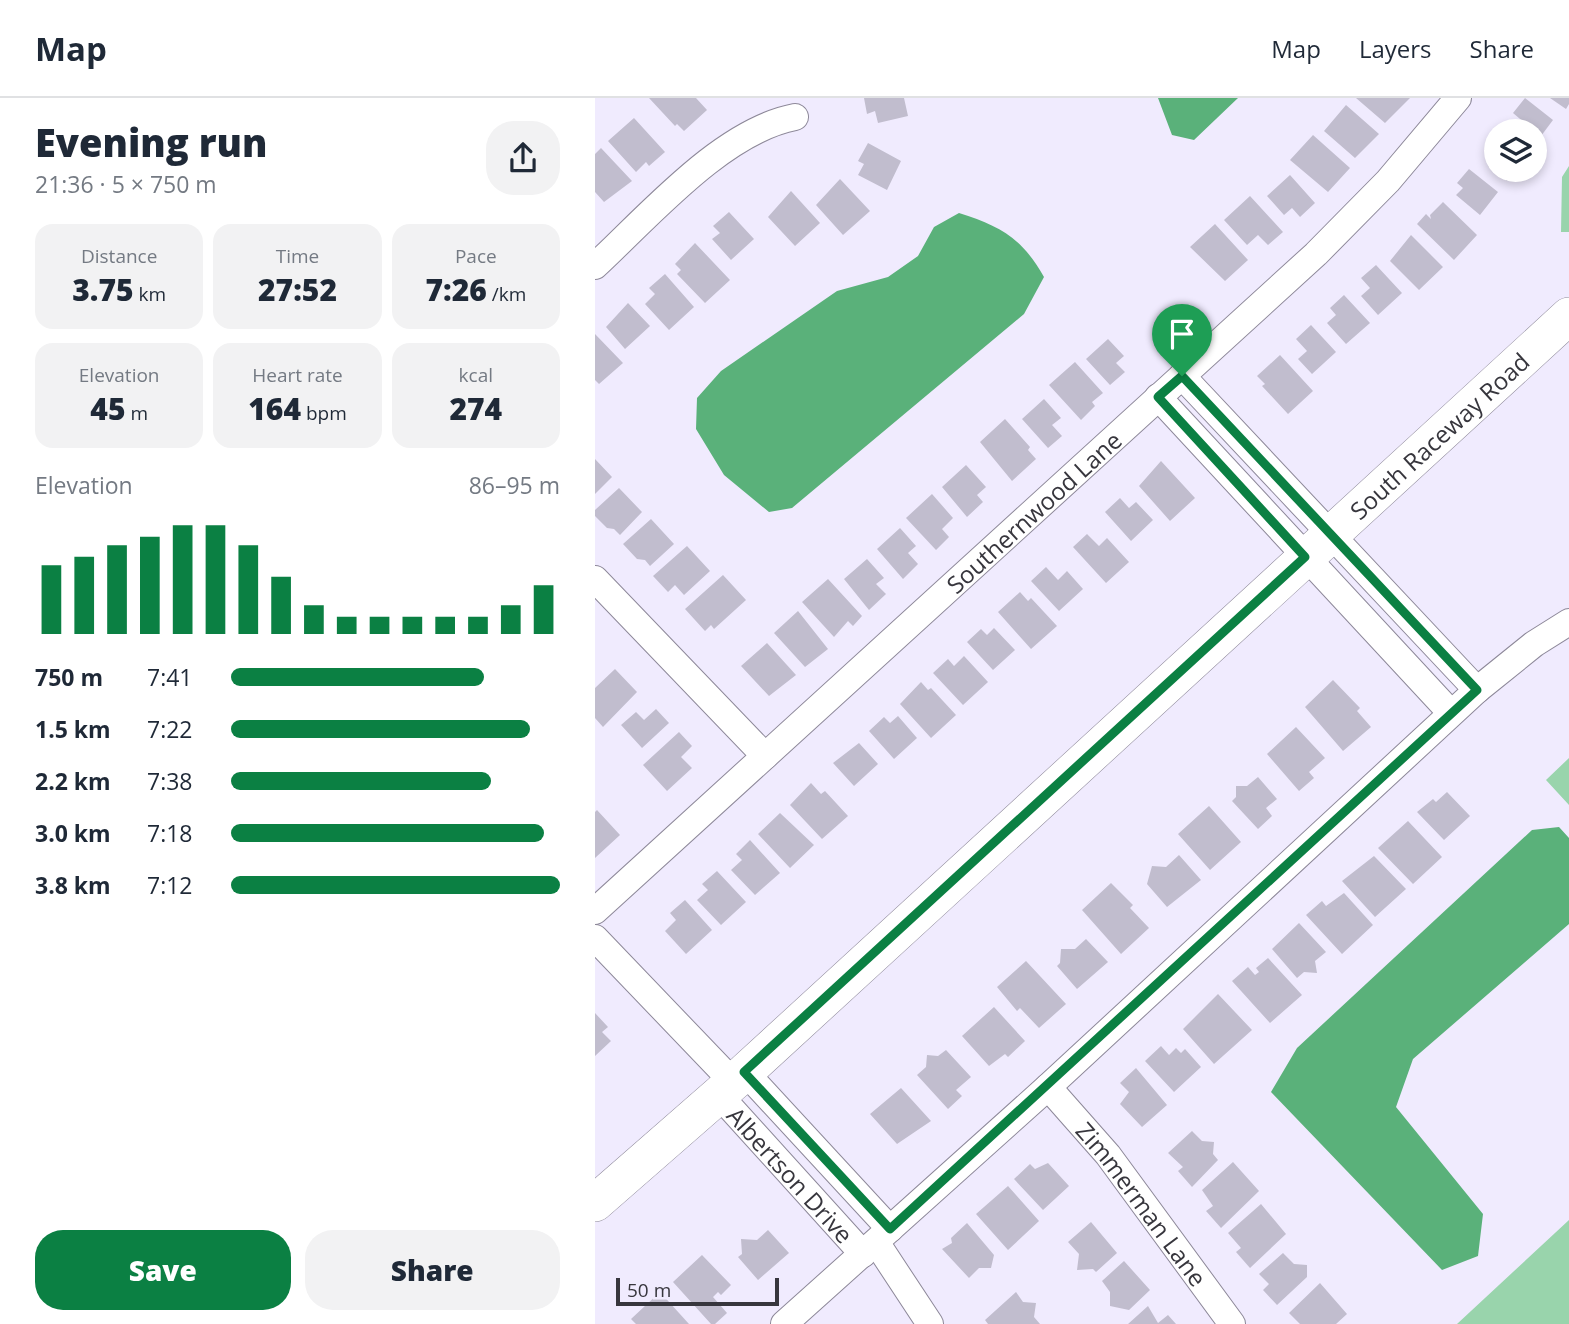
<!DOCTYPE html>
<html lang="en">
<head>
<meta charset="utf-8">
<style>
	body { margin:0; font-family:"Open Sans",sans-serif; background:#f2f2f3; color:#1f2937; height:100vh; display:flex; flex-direction:column; font-size:26px; white-space:nowrap }
	* { box-sizing:border-box; margin:0 }
	p { font-size:23px; color:#747a83 }
	.icon { flex:none; width:38px; height:38px; fill:none; stroke:currentColor; stroke-width:2; stroke-linecap:round; stroke-linejoin:round }
	.map { position:relative; flex:1; overflow:hidden }
	.side { display:flex; flex-direction:column; background:#fff; width:595px }
	.side>* { flex:none }
	.fabs { position:absolute; left:889px; top:21px; display:grid; gap:14px }
	.fabs a { display:grid; place-items:center; width:63px; height:63px; border-radius:50%; background:#fff; box-shadow:0 4px 10px #0003; font-size:35px }
	.scale { position:absolute; left:21px; bottom:18px; width:163px; box-sizing:border-box; padding-left:7px; border:4px solid #37363d; border-top:0; font-size:19px; line-height:24px; white-space:nowrap; color:#37363d; -webkit-text-stroke:5px #f0ebfe; paint-order:stroke }
	.pin { position:absolute; display:grid; place-items:center; width:60px; height:60px; color:#fff; margin:-72px -30px; border-radius:50% 50% 50% 0; rotate:-45deg; box-shadow:0 0 7px #0007 }
	.pin .icon { rotate:45deg }
	.round { display:grid; place-items:center; flex:none; width:74px; height:74px; border-radius:28px; background:#f2f2f3 }
	.summary { display:flex; align-items:center; justify-content:space-between; height:119px; padding:0 35px }
	h1 { font-size:38px; font-weight:800; line-height:52px }
	.figures { display:grid; grid-template-columns:repeat(3,1fr); gap:10px; height:119px; padding:7px 35px }
	.figures div { display:grid; align-content:center; border-radius:18px; background:#f2f2f3; text-align:center }
	.figures b { font-size:30px; font-weight:800 }
	.figures small { font-size:19px; font-weight:400 }
	.figures p { font-size:19px }
	.chart { height:196px; padding:14px 35px }
	.chart p { display:flex; justify-content:space-between }
	.chart svg { width:100%; height:126px; margin-top:7px; stroke:#0b8043; stroke-width:6 }
	.cta { display:flex; gap:14px; margin-top:auto; padding:14px 35px }
	.cta a { flex:1; height:80px; border-radius:28px; background:#0b8043; color:#fff; font-size:28px; font-weight:800; line-height:80px; text-align:center }
	.cta a+a { background:#f2f2f3; color:#1f2937 }
	ul { padding:0 35px; list-style:none; font-size:23px }
	li { display:grid; grid-template-columns:112px 84px 1fr; align-items:center; height:52px }
	li i { height:18px; border-radius:9px; background:#0b8043 }
	header { display:flex; align-items:center; gap:42px; box-sizing:border-box; height:98px; padding:0 35px; background:#fff; border-bottom:2px solid #e0e1e3 }
	header strong { font-size:33px }
	nav { display:flex; gap:38px; margin-inline-start:auto; font-size:24px }
	main { display:flex; flex:1; min-height:0 }
	.map>svg:first-child { display:block }
	.green { fill:#99d4ac }
	.water { fill:#5ab17a }
	.building { fill:#c1bdce }
	.lines { fill:none; stroke-linecap:round; stroke-linejoin:round }
	.minor-casing { stroke:#8d8899; stroke-width:28 }
	.secondary-casing { stroke:#8d8899; stroke-width:38 }
	.minor { stroke:#fff; stroke-width:26 }
	.secondary { stroke:#fff; stroke-width:37 }
	.route-casing { stroke:#fff; stroke-width:14 }
	.route { stroke:#0b8043; stroke-width:9 }
	.labels { text-anchor:middle; dominant-baseline:central; stroke-width:5; stroke-linejoin:round; paint-order:stroke }
	.street-label { font-size:24px; fill:#37363d; stroke:#f0ebfe }
</style>
</head>
<body>
<header>
<strong>Map</strong>
<nav><a>Map</a><a>Layers</a><a>Share</a></nav>
</header>
<main>
<section class="side">
<div class="summary"><div><h1>Evening run</h1><p>21:36 · 5 × 750 m</p></div><a class="round"><svg class="icon" aria-label="share" viewBox="0 0 24 24"><path d="M12 15V3M7 8l5-5 5 5M5 13v7h14v-7"/></svg></a></div>
<div class="figures">
<div><p>Distance</p><b>3.75<small> km</small></b></div>
<div><p>Time</p><b>27:52</b></div>
<div><p>Pace</p><b>7:26<small> /km</small></b></div>
</div>
<div class="figures">
<div><p>Elevation</p><b>45<small> m</small></b></div>
<div><p>Heart rate</p><b>164<small> bpm</small></b></div>
<div><p>kcal</p><b>274</b></div>
</div>
<div class="chart"><p><span>Elevation</span>86–95 m</p>
<svg viewBox="0 0 160 44" preserveAspectRatio="none"><path d="M5 44V20M15 44V17M25 44V13M35 44V10M45 44V6M55 44V6M65 44V13M75 44V24M85 44V34M95 44V38M105 44V38M115 44V38M125 44V38M135 44V38M145 44V34M155 44V27"/></svg>
</div>
<ul>
<li><b>750 m</b>7:41<i style="width:77%"></i></li>
<li><b>1.5 km</b>7:22<i style="width:91%"></i></li>
<li><b>2.2 km</b>7:38<i style="width:79%"></i></li>
<li><b>3.0 km</b>7:18<i style="width:95%"></i></li>
<li><b>3.8 km</b>7:12<i style="width:100%"></i></li>
</ul>
<div class="cta"><a>Save</a><a>Share</a></div>
</section>
<div class="map">
<svg width="974" height="1226" viewBox="0 0 974 1226">
	<rect width="100%" height="100%" fill="#f0ebfe"/>
	<path class="green" d="M974 68V134H966L967 79Z
		M974 660V707L951 682Z
		M974 1122V1226H862Z"/>
	<path class="water" d="M563 0H643L599 42 577 37Z
		M364 115C405 128 427 140 449 179L429 216 197 410 174 414 129 377 101 331 102 300 126 273 242 193 293 179 323 158 339 129Z
		M964 729 974 740V826L818 961 801 1009 888 1116 883 1158 847 1172 676 994 702 950 937 732Z"/>
	<path class="building" d="M54 0H101L112 12 89 33 82 26 80 28Z
		M269 0H309L313 18 283 25 280 13 272 16Z
		M761 0H815L790 25Z
		M930 0 958 22 940 46V33H926L931 26 918 15Z
		M955 0H974V6L971 11Z
		M751 7 784 36 760 60 729 33Z
		M39 20 70 54 54 68 51 64 41 74 13 43Z
		M718 37 755 70 733 94 695 62Z
		M901 38V72H921L912 83 893 68 899 60 889 52Z
		M273 45 306 63 292 92 263 77 269 66 263 63Z
		M6 50 37 83 9 104 0 94V56Z
		M874 71 903 94 885 117 861 97 868 90 862 85Z
		M695 77 720 105 705 119 697 110 689 117 672 98Z
		M245 81 275 113 248 137 221 107Z
		M196 93 225 125 200 148 173 119Z
		M655 98 688 134 673 147 663 137 652 147 629 122Z
		M848 104 882 137 859 162 822 126 831 116 836 121 835 117Z
		M134 114 159 141 136 162 117 141 125 135 118 128Z
		M620 126 653 162 630 183 595 149Z
		M816 137 848 169 824 192 795 163Z
		M100 145 135 182 110 205 82 176 86 172 80 166Z
		M781 167 807 195 783 217 766 198 775 190 766 180Z
		M70 176 99 209 74 232 50 206 60 196 54 190Z
		M749 197 775 225 751 246 732 225 741 217 735 210Z
		M33 205 55 228 30 251 11 229Z
		M716 227 741 254 717 276 703 261 712 253 701 241Z
		M0 236 28 265 4 286 0 282Z
		M513 241 529 258 521 265 530 274 515 287 491 261Z
		M685 257 718 293 693 316 667 288 670 286 662 278Z
		M480 264 508 295 497 304 500 308 486 322 454 287Z
		M449 301 466 320 457 327 467 338 453 350 427 321Z
		M410 321 435 349 433 352 441 361 417 383 385 344Z
		M0 361 17 379 0 396Z
		M566 363 600 400 575 423 544 388Z
		M371 367 391 389 382 397 388 404 372 419 347 389Z
		M24 390 47 414 25 437 19 431 12 430 0 418V412Z
		M337 396 358 420 347 431 354 439 341 452 311 420Z
		M525 400 534 410 541 404 558 422 536 443 510 414Z
		M56 421 79 446 55 468 50 462 42 461 28 446Z
		M305 430 321 448 313 455 323 466 308 481 282 451Z
		M492 436 504 448 512 440 534 464 511 485 478 449Z
		M92 448 115 473 89 497 80 487 73 494 58 478Z
		M272 461 289 480 281 486 291 496 274 512 249 481Z
		M451 469 463 482 472 473 488 491 464 513 436 483Z
		M128 477 151 502 119 531 116 527 110 533 90 511Z
		M233 481 267 518 258 528 253 523 239 539 207 504Z
		M425 494 433 503 436 500 462 528 436 551 403 514Z
		M203 513 233 551 210 569 179 535Z
		M399 530 420 552 398 572 372 544 386 531 392 537Z
		M172 545 201 577 174 598 146 568Z
		M369 558 393 584 368 607 338 575 353 561 359 568Z
		M20 571 42 594 8 629 0 620V590Z
		M738 582 765 610 762 613 776 629 748 653 710 609Z
		M326 584 333 592 336 590 361 617 336 640 305 606Z
		M61 611 74 625 47 650 26 627 41 614 49 622Z
		M303 618 322 640 299 661 274 633 289 619 295 625Z
		M701 629 730 660 714 674 719 680 704 693 672 656Z
		M84 634 97 648 86 659 97 670 72 693 48 667Z
		M264 645 283 666 259 688 238 665Z
		M663 679 682 701 671 710 677 718 663 731 637 703 641 699V688H652Z
		M216 685 226 696 230 693 253 718 227 741 195 707Z
		M852 694 875 718 849 742 822 714 838 701 841 704Z
		M614 708 646 744 615 772 583 736Z
		M2 712 25 737 0 760V714Z
		M185 715 219 747 195 770 163 736Z
		M813 723 847 759 818 786 783 750Z
		M155 742 185 775 160 797 136 772 147 762 141 756Z
		M584 757 606 782 572 809 552 786 557 768 571 769Z
		M779 758 811 791 780 819 747 783Z
		M122 773 151 804 126 827 102 802 113 792 107 786Z
		M516 785 538 807 535 810 554 830 526 856 487 812Z
		M749 795 778 827 747 856 711 817 727 803 731 808Z
		M90 802 117 832 91 856 70 833 81 822 75 815Z
		M704 825 731 854 720 863 722 875 709 874 702 880 677 851Z
		M491 841 513 864 482 891 462 868 465 865 466 851H480Z
		M673 860 707 897 675 925 637 883 653 869 660 877 664 874 661 870Z
		M431 863 471 906 444 930 425 910 422 913 402 889Z
		M623 896 657 932 619 966 588 931Z
		M399 909 430 943 413 959 410 956 394 968 367 938Z
		M0 915 13 929 7 934 16 943 0 958Z
		M566 948 574 957 581 950 586 955 590 951 606 969 579 994 550 963Z
		M351 952 376 979 361 992 367 998 353 1011 322 977 331 969 332 957 343 958Z
		M541 970 572 1007 547 1029 525 1006 534 994 525 985Z
		M306 990 336 1023 302 1046 275 1016Z
		M597 1033 607 1043 619 1044 618 1056 623 1062 597 1089 583 1073 588 1069 573 1055Z
		M638 1064 664 1093 626 1130 611 1113 618 1108 607 1092Z
		M453 1065 474 1088 448 1112 419 1081 435 1066 440 1071Z
		M413 1088 444 1123 413 1152 381 1116Z
		M666 1106 691 1136 655 1170 641 1154 646 1150 633 1135Z
		M496 1124 522 1155 501 1174 498 1171 482 1172 484 1156 473 1144Z
		M372 1125 399 1157 396 1170H384L374 1180 347 1151 357 1145 356 1140Z
		M173 1132 194 1155 163 1182 143 1159 147 1156 146 1141 162 1142Z
		M688 1155 699 1166 712 1167V1179L682 1207 668 1192 674 1186 664 1176Z
		M107 1157 136 1187 126 1197 123 1194 118 1199 132 1215 120 1226H116L78 1184Z
		M529 1163 555 1192 534 1212 515 1208V1194L507 1183Z
		M725 1185 752 1216 741 1226H705L694 1215Z
		M65 1194 94 1226H41L36 1221Z
		M421 1194 428 1204 441 1205 439 1219 445 1226H393L390 1222Z
		M553 1208 563 1225 573 1217 581 1226H533Z"/>
	<g class="lines">
		<defs>
			<g id="minor">
				<path d="M0 168C54 118 127 33 200 19"/>
				<path d="M587 278 882 592"/>
				<path d="M563 299 856 615"/>
				<path d="M0 481 170 658"/>
				<path id="s1" d="M0 813 721 156 793 83 863 0"/>
				<path d="M0 840 138 984"/>
				<path d="M150 974 295 1131"/>
				<path id="s2" d="M453 989 513 1057 637 1226"/>
				<path id="s3" d="M124 997 268 1156"/>
				<path d="M281 1144 335 1226"/>
				<path d="M189 1226 453 989 882 592 939 546 974 524"/>
			</g>
			<g id="secondary">
				<path id="s4" d="M0 1105 150 974 974 218"/>
			</g>
		</defs>
		<use href="#minor" class="minor-casing"/>
		<use href="#secondary" class="secondary-casing"/>
		<use href="#minor" class="minor"/>
		<use href="#secondary" class="secondary"/>
	</g>
	<g class="lines">
		<defs>
			<path id="route" d="M587 278 882 592 295 1131 149 974 710 459 563 299Z"/>
		</defs>
		<use href="#route" class="route-casing"/>
		<use href="#route" class="route"/>
	</g>
	<g class="labels">
		<g class="street-label">
			<text stroke="none"><textPath href="#s4" startOffset="1141">South Raceway Road</textPath></text>
			<text stroke="none"><textPath href="#s1" startOffset="593">Southernwood Lane</textPath></text>
			<text stroke="none"><textPath href="#s3" startOffset="107">Albertson Drive</textPath></text>
			<text stroke="none"><textPath href="#s2" startOffset="150">Zimmerman Lane</textPath></text>
		</g>
	</g>
</svg>
<div class="fabs">
<a><svg class="icon" aria-label="layers" viewBox="0 0 24 24"><path d="M12 4l9 5-9 5-9-5zM3 14l9 5 9-5"/></svg></a>
</div>
<div class="scale">50 m</div>
<div class="pin" style="left:587px;top:278px;background:#1e9e55"><svg class="icon" aria-label="arrive" viewBox="0 0 24 24"><path d="M6 21V4h12l-3 4 3 4H6"/></svg></div>
</div>
</main>
</body>
</html>
